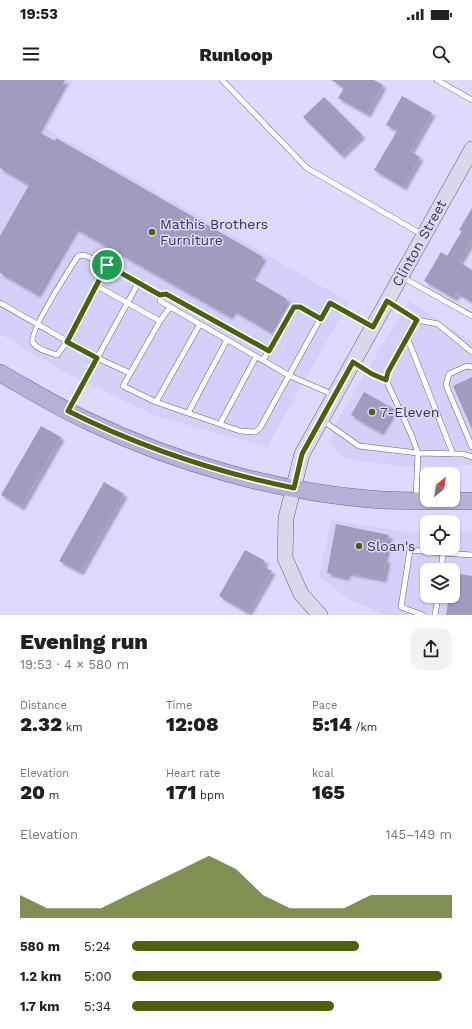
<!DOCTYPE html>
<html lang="en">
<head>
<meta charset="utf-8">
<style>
	body { margin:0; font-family:"Work Sans",sans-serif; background:#f2f2f2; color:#202124; height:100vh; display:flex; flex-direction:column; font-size:15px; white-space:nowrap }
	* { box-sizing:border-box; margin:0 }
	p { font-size:13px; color:#757577 }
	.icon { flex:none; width:22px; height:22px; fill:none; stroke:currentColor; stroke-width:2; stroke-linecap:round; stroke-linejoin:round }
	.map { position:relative; height:535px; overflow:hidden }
	.side { display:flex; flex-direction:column; background:#fff; flex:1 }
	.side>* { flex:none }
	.needle { width:26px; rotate:30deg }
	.buttons { position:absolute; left:420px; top:387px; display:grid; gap:8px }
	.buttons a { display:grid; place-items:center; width:40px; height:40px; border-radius:8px; background:#fff; box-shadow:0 1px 3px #0004; font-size:20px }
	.pin { position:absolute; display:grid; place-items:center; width:34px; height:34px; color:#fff; margin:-17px; border:2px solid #fff; border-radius:50%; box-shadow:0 1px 4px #0007 }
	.round { display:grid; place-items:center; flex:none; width:42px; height:42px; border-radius:12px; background:#f2f2f2 }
	.overview { display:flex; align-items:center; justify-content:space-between; height:68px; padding:0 20px }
	h1 { font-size:22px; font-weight:800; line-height:30px }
	.metrics { display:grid; grid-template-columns:repeat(3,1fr); gap:6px; height:68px; padding:4px 20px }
	.metrics div { display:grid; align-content:center }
	.metrics b { font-size:20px; font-weight:800 }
	.metrics small { font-size:11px; font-weight:400 }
	.metrics p { font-size:11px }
	.chart { height:112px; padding:8px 20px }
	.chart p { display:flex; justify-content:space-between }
	.chart svg { width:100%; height:72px; margin-top:4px; fill:#4d610a; opacity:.7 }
	ul { padding:0 20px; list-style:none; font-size:13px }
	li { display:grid; grid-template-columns:64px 48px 1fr; align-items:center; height:30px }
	li i { height:10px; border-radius:5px; background:#4d610a }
	.status { display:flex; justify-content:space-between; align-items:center; height:28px; padding:0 20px; background:#fff; direction:ltr }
	.status svg { height:11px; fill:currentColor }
	header { display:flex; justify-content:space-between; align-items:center; height:52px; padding:0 20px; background:#fff; font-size:18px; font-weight:800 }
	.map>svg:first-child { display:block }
	.built { fill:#d5d0fa; fill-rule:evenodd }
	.building { fill:#a09cbd; filter:url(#shadow) }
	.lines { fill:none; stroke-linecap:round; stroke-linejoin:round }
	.lane-casing { stroke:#635f7d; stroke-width:6 }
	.secondary-casing { stroke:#635f7d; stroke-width:16 }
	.primary-casing { stroke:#6c6495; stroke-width:18 }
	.lane { stroke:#fff; stroke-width:5 }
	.secondary { stroke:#dbd8ec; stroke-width:15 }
	.primary { stroke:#b7b0d9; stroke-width:17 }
	.route-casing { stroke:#fff; stroke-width:8 }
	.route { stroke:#4d610a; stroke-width:5 }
	.poi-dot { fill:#4d610a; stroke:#dedafd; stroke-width:1.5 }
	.labels { text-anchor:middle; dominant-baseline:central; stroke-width:3; stroke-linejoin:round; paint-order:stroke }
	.poi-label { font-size:14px; fill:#393845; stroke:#dedafd; text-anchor:start }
	.street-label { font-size:14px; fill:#393845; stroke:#dedafd }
</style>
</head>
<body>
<div class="status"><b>19:53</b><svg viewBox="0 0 49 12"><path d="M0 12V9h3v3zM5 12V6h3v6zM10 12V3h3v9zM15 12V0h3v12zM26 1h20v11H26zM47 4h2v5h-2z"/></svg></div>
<header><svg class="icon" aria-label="menu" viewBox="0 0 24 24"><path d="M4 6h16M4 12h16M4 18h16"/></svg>Runloop<svg class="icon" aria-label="search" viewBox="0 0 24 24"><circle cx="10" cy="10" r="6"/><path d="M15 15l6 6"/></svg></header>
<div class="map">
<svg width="472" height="535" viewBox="0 0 472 535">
	<defs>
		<filter id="shadow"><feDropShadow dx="3.5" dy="3.5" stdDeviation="1" flood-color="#0004"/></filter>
	</defs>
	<rect width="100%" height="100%" fill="#dedafd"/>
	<path class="built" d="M0 0H73L47 49 349 222 267 367 156 336 68 294 0 254Z
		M409 221 472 262V385L401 386 347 379 338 373 331 361 337 341Z
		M331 440 419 454H427V468H453V453L472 452V535H386L350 520 319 496ZM427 490H453V516H427Z"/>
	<path class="building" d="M0 0H65L37 51 55 61 56 58 263 177 251 198 287 219 269 251 233 230 229 236 75 148 37 214 0 193V156L29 105 0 88Z
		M331 0H374L383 5 367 34 338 18 344 8Z
		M402 16 432 33 410 71 420 77 403 107 374 90 397 51 386 45Z
		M324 17 362 55 341 75 303 37Z
		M472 128V160L459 182 472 190V222L457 213 454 218 424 201 441 172 447 176 462 151 459 150Z
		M472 297V349L453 306Z
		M364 312 394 329 380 352 351 335Z
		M41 346 61 357 21 427 1 415Z
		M104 402 124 414 80 492 59 481Z
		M336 444 389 455 384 479H387L383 499 347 492 346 497 327 493Z
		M245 470 265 481 263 486 272 491 248 533 219 516Z
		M453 493 472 496V535H446L449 516H453Z"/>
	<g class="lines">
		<defs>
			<path id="lane" d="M222 0 307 88 423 155
				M437 0 472 20
				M402 197 472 236
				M138 202 160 215
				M97 206 160 241
				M388 222 417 240 438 244 472 272
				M0 223 97 278 130 293
				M170 227 160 241 123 306 156 322 240 351 255 352 260 348 329 223 371 246
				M417 240 388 292 386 300 411 354 418 373 463 374 472 377
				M407 257 453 374
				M269 271 166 214 160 215V221L290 296 334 315
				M263 280 294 227H300L321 239
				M354 283 372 294 386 300
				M472 287 467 286 449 294 446 305 472 367
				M156 322 200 244
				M69 329 134 211 138 202 107 185 67 262 57 275C49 272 38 270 33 263 27 254 71 187 78 176L84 175 107 185
				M188 333 227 260
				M322 340 359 366 418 373 416 418
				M220 344 256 277
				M441 490 443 473 472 475
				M423 535 401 527 410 470 443 473
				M435 535 438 516"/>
			<path id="secondary" d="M320 535 301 514 285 478 286 438 302 374 472 69"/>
			<path id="primary" d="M0 293C30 310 59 328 90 342 176 383 275 411 369 419 403 422 438 421 472 421"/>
		</defs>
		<use href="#lane" class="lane-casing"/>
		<use href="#secondary" class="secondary-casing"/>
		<use href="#primary" class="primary-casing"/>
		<use href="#lane" class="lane"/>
		<use href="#secondary" class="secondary"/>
		<use href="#primary" class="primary"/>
	</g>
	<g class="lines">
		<defs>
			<path id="route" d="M107 185 160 215 166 214 269 271 294 227H300L321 239 330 223 373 247 387 221 417 240 388 292 386 300 372 294 353 282 302 374 294 408C215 392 140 367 68 331L97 278 67 262Z"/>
		</defs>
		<use href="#route" class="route-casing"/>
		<use href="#route" class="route"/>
	</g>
	<g class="poi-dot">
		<circle cx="152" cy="152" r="4"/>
		<circle cx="372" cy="332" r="4"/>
		<circle cx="359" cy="466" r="4"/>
	</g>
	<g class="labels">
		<g class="poi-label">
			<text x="160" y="144">Mathis Brothers<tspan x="160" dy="16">Furniture</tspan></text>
			<text x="380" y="332">7-Eleven</text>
			<text x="367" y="466">Sloan's</text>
		</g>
		<g class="street-label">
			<text transform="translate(419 163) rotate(-61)">Clinton Street</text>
		</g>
	</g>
</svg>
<div class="buttons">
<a><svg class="needle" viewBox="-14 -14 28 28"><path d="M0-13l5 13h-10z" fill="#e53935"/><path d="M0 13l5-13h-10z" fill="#757577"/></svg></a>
<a><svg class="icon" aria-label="locate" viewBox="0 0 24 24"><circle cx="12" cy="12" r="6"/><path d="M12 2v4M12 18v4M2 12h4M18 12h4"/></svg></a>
<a><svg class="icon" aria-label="layers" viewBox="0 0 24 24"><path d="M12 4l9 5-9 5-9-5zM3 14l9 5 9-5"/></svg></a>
</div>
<div class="pin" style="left:107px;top:185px;background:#1e9e55"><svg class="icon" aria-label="arrive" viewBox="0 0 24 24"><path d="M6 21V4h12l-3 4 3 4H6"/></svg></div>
</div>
<section class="side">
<div class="overview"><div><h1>Evening run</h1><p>19:53 · 4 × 580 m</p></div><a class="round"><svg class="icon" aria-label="share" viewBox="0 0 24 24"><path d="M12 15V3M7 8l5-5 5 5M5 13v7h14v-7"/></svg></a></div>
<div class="metrics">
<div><p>Distance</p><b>2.32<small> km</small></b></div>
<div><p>Time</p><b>12:08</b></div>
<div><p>Pace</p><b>5:14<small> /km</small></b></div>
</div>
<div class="metrics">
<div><p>Elevation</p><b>20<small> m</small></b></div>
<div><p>Heart rate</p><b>171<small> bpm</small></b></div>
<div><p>kcal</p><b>165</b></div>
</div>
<div class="chart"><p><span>Elevation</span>145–149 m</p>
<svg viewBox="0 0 160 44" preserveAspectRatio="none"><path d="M0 44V30L10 38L20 38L30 38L40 30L50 22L60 14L70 6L80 14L90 30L100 38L110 38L120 38L130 30L140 30L150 30L160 30V44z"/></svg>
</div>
<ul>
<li><b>580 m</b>5:24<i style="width:71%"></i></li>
<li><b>1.2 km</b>5:00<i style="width:97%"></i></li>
<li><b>1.7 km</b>5:34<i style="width:63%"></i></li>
</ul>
</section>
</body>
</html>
